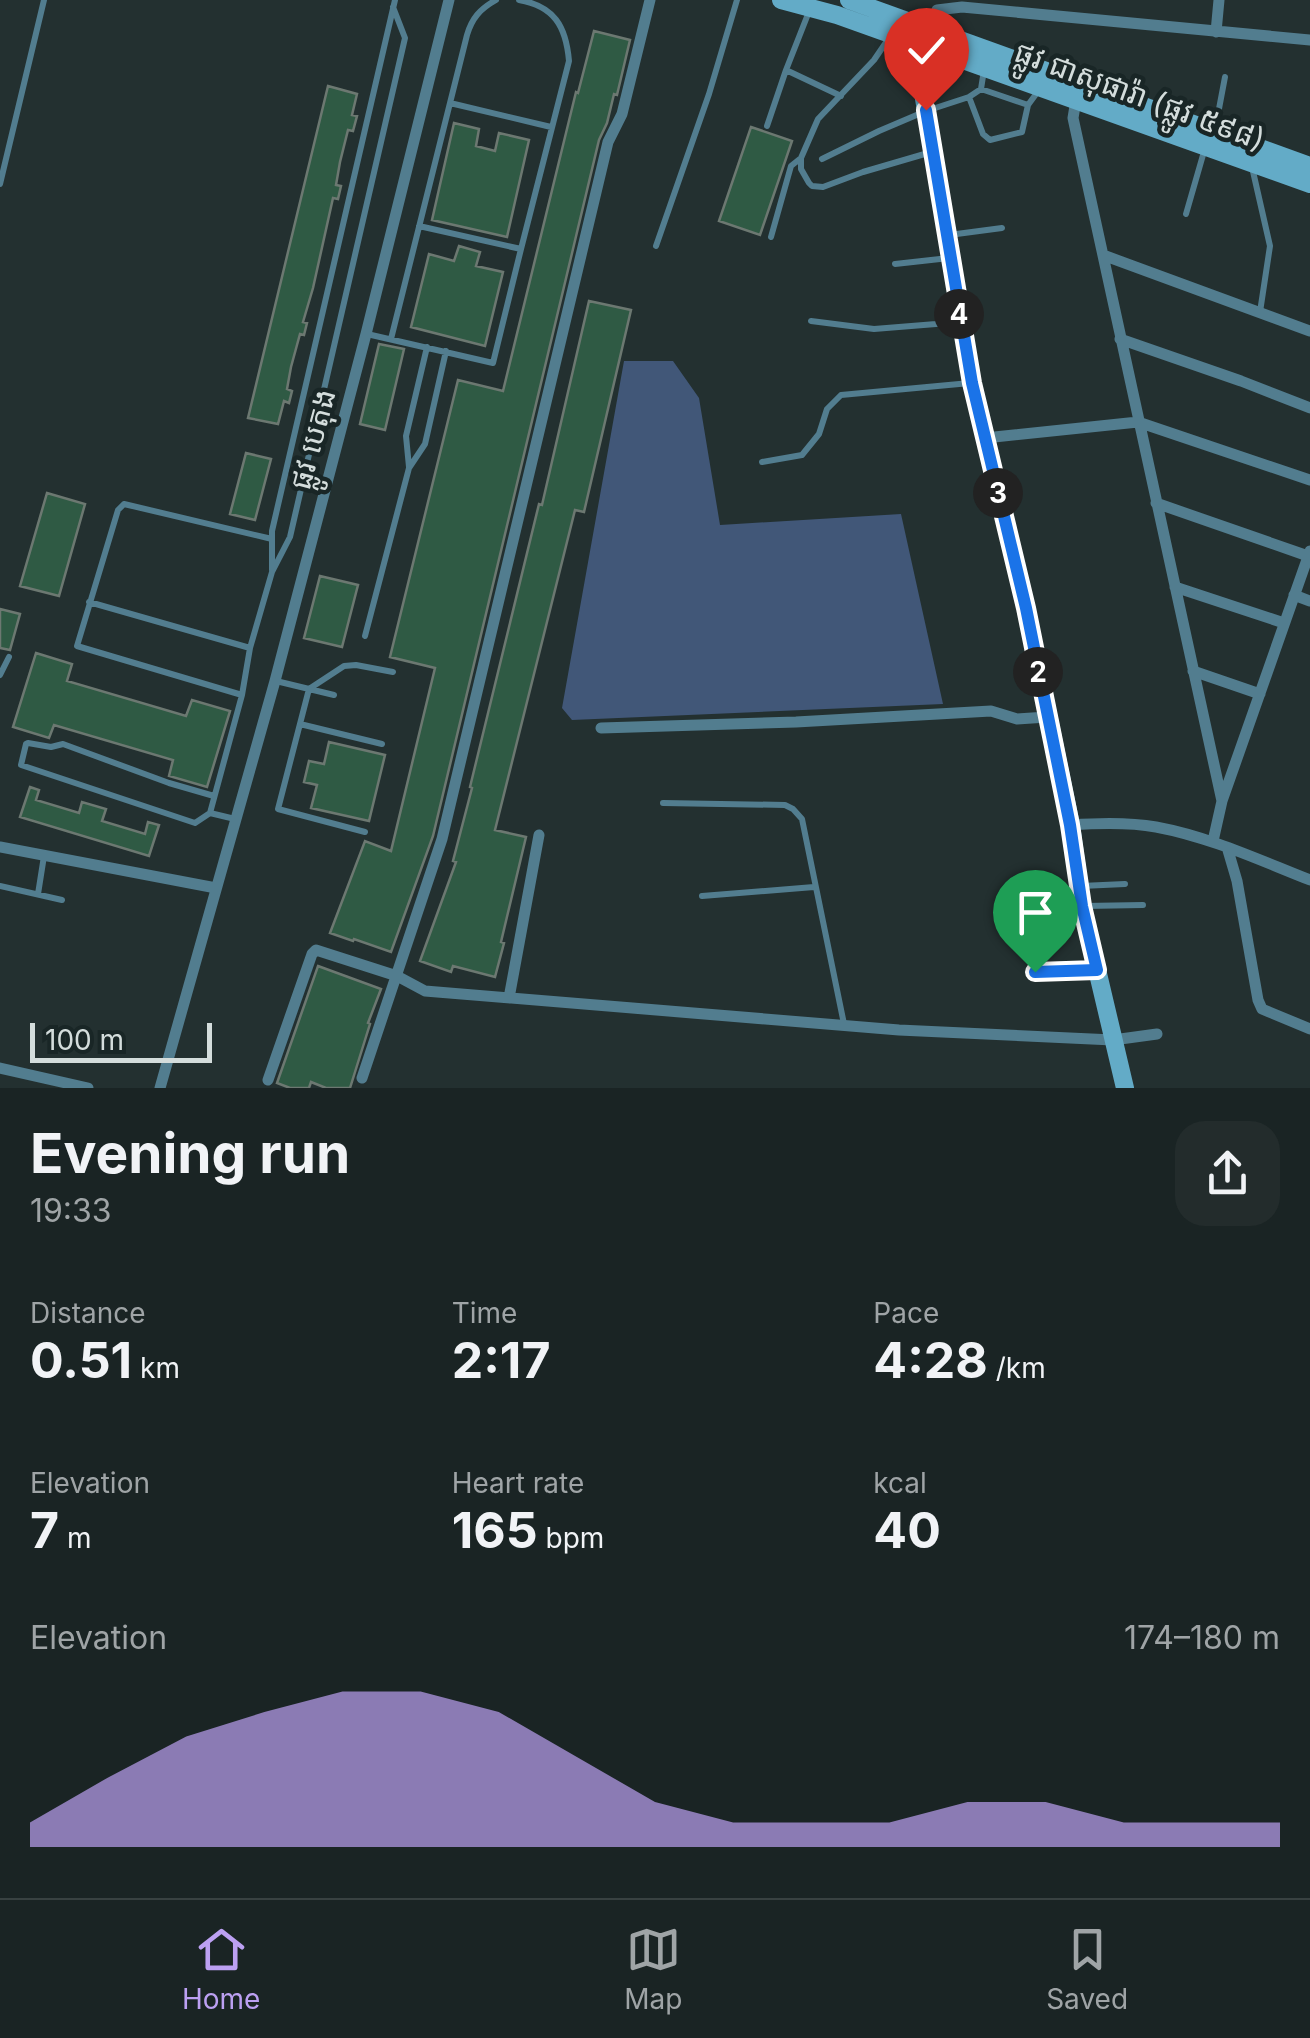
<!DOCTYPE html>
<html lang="en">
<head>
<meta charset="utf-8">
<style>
	body { margin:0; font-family:Inter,"Noto Sans Khmer",sans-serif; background:#232c2c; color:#f1f3f6; height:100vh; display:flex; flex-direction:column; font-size:38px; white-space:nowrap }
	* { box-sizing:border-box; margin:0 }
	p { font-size:32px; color:#9fa4a6 }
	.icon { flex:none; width:55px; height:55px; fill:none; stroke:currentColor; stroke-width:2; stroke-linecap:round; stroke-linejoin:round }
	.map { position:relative; height:1088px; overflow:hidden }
	.details { display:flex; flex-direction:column; background:#1a2424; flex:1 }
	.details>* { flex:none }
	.scale { position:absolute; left:30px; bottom:25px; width:182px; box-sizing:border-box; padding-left:10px; border:5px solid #d4dddc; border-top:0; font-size:28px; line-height:35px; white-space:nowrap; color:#d4dddc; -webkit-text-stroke:8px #192626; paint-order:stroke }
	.pin { position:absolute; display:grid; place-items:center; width:85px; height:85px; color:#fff; margin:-102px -42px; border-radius:50% 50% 50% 0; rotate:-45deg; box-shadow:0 0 10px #0007 }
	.pin .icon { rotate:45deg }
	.km { position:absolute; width:50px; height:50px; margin:-25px; border-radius:50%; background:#222; color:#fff; font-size:28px; line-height:50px; text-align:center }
	.round { display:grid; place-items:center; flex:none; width:105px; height:105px; border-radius:30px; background:#232c2c }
	.headline { display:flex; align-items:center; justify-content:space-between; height:170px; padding:0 30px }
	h1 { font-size:55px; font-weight:700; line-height:75px }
	.figures { display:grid; grid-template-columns:repeat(3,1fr); gap:15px; height:170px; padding:10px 30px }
	.figures div { display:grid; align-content:center }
	.figures b { font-size:50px; font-weight:700 }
	.figures small { font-size:28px; font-weight:400 }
	.figures p { font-size:28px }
	.chart { height:280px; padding:20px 30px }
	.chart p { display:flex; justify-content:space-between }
	.chart svg { width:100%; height:180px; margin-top:10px; fill:#bca0f2; opacity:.7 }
	.dock { display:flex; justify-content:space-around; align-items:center; height:140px; border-top:2px solid #384141; background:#1a2424; font-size:28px; color:#9fa4a6 }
	.dock a { display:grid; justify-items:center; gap:5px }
	.dock .active { color:#bca0f2 }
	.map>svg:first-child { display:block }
	.water { fill:#415778 }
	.building { fill:#2f5a44; stroke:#6c7871; stroke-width:2.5 }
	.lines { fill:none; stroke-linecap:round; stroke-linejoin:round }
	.lane { stroke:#527d8f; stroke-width:6 }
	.street { stroke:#527d8f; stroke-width:11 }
	.secondary { stroke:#63abc7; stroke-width:18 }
	.route-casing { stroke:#fff; stroke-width:20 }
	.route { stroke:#1a73e8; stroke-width:12 }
	.labels { text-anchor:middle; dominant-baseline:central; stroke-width:9; stroke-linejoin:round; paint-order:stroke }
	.street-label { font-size:30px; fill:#d4dddc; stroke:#192626 }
</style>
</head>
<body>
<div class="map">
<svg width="1310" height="1088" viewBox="0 0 1310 1088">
	<rect width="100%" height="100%" fill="#233030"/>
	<path class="water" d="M624 361H673L699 398 720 525 901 514 943 704 572 720 562 708Z"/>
	<path class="building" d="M594 31 630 40 617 95 614 94 607 123 599 140 433 836 391 952 354 939 353 941 330 933 365 841 391 851 435 668 390 657 458 380 503 391 576 92 578 93Z
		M328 86 357 94 352 115 357 116 353 131 348 130 340 162 336 185 341 186 338 199 333 198 313 288 303 322 307 323 304 335 300 334 291 367 287 389 292 391 289 403 284 401 278 424 248 418Z
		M454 123 479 129 476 146 495 151 499 133 529 140 507 237 432 220Z
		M751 127 792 141 760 235 719 221Z
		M459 246 480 252 476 266 503 272 485 346 411 327 429 254 454 261Z
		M589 301 631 310 584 512 575 510 495 830 526 837 501 942 504 943 495 977 453 966 451 972 420 961 456 862 453 861 472 788 470 787 539 504 542 505Z
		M379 344 404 349 385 430 360 424Z
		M246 453 271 459 255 520 230 514Z
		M47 493 85 504 59 596 20 586Z
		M320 576 358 585 342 647 304 638Z
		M0 609 20 614 10 650 0 648Z
		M36 653 72 664 67 681 186 716 192 700 230 711 207 787 169 776 173 760 54 725 49 738 13 727Z
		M329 742 385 755 369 821 311 808 317 785 304 782 309 761 324 764Z
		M30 787 39 790 36 800 79 813 82 802 106 809 102 821 145 834 148 822 159 825 149 856 20 817Z
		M318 966 381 989 368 1023 370 1024 350 1088H326L311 1082 309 1088H290L277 1083Z"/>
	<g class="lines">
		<path class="lane" d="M891 35 874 60 818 119 801 158V169L809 183 812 186 823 187 863 172 928 153
			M786 70 841 96
			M981 89 1028 105 1039 90
			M969 97 983 134 990 140 1022 132 1028 105
			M450 103 551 127
			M767 126 786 70 810 9
			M1215 130 1225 77
			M822 159 879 131 926 111 969 97 981 89 984 70
			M1252 167 1270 246 1260 312
			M0 184 44 0
			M1186 214 1205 148
			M419 226 521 249 569 61C566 26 554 6 519 0
			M949 235 1002 228
			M771 237 791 166 801 158
			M656 246 709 94 737 0
			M895 264 949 258
			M811 321 874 329 936 324 958 320
			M367 334 493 363 521 249
			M391 339 467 35C472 18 480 9 496 0
			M762 462 802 455 819 434 827 409 841 395 970 383
			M409 467 406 436 427 347
			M272 570V531L395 0
			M89 602 250 648
			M365 636 409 468 425 444 446 351
			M0 675 9 657
			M276 681 334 695
			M242 695 77 646 118 510 124 504 272 539
			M300 724 382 744
			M663 803 785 805 793 809 802 819 844 1024
			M210 813 195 823 21 765 26 744 28 743 51 747 63 744 169 783 214 796
			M235 819 210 813 242 695 250 648 272 572 290 537 405 38 393 7
			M365 832 278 809 309 689 344 666 356 665 393 672
			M0 886 62 900
			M1081 886 1125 884
			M38 894 44 856
			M702 896 814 887
			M1084 906 1143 905
			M1035 972 1096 970"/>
		<path class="street" d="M931 29 937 10 962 7 1310 40
			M1216 32 1219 0
			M1076 100 1073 118 1222 801
			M1103 255 1310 331
			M1120 339 1241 381 1310 408
			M985 438 1138 422 1310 480
			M1156 503 1308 556
			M1175 587 1284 623
			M1294 595 1310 601
			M1193 671 1260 694
			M601 728 796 722 991 711 1017 719 1047 717
			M1071 825C1099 823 1128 822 1156 827 1210 837 1259 860 1310 880
			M1213 841 1222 801 1310 551
			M0 847 216 888
			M1227 847 1237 881 1258 1000 1262 1009 1310 1029
			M509 998 539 835
			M0 1068 88 1088
			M362 1078 442 839 608 142 622 114 650 0
			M268 1080 312 954 316 950 397 976 425 991 899 1030 1113 1040 1157 1034
			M160 1088 275 681 366 334 449 0"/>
		<path class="secondary" d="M781 0 837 15 1310 184
			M849 0 1310 166
			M931 29 919 69 972 383 1026 608 1071 825 1082 906 1125 1088"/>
	</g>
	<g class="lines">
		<defs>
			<path id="route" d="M926 110 972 383 1026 608 1070 825 1082 906 1097 970 1035 972"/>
		</defs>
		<use href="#route" class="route-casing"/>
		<use href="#route" class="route"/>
	</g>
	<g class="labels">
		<g class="street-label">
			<text transform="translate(1140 95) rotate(20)">ផ្លូវ ជាសុផារ៉ា (ផ្លូវ ៥៩៨)</text>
			<text transform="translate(312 439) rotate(-75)">ផ្លូវ បេតុង</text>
		</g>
	</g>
</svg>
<div class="scale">100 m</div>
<div class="pin" style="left:1035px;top:972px;background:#1e9e55"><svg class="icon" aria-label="arrive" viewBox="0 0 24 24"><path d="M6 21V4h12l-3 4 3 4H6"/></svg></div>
<div class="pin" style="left:926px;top:110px;background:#d93025"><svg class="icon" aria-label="check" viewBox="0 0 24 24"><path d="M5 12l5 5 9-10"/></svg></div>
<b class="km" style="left:1038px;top:672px">2</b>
<b class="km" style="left:998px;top:493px">3</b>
<b class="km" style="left:959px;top:314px">4</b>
</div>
<section class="details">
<div class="headline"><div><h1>Evening run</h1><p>19:33</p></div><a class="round"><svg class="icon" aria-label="share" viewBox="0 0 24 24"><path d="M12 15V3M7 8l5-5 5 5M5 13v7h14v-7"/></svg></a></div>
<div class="figures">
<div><p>Distance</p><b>0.51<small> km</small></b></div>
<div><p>Time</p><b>2:17</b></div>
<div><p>Pace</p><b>4:28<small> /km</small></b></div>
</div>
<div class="figures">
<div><p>Elevation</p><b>7<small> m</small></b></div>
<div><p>Heart rate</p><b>165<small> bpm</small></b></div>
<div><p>kcal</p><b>40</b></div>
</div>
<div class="chart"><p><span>Elevation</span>174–180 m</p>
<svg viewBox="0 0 160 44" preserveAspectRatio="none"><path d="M0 44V38L10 27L20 17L30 11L40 6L50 6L60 11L70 22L80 33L90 38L100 38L110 38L120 33L130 33L140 38L150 38L160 38V44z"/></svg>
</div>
</section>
<nav class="dock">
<a class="active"><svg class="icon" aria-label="home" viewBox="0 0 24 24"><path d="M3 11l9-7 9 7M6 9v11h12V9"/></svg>Home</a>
<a><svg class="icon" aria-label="map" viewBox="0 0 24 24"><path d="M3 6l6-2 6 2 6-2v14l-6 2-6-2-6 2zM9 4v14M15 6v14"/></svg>Map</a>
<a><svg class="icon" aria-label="saved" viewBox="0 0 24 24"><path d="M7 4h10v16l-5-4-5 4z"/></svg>Saved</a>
</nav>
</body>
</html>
